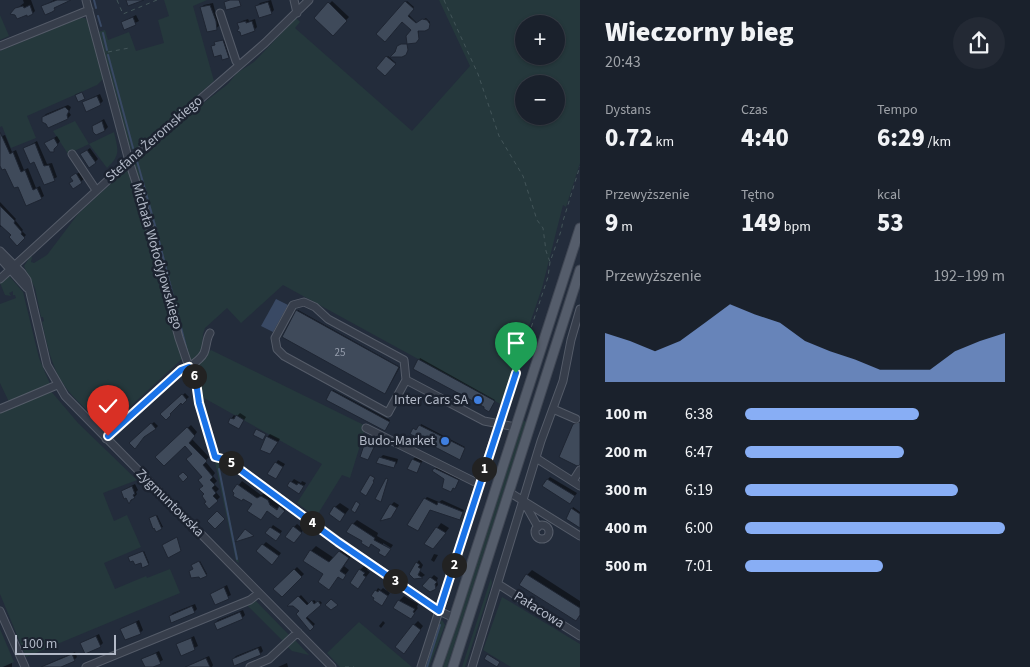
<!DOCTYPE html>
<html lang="pl">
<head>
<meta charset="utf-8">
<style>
	body { margin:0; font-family:"Source Sans 3",sans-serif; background:#232934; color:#f1f3f6; height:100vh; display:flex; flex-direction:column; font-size:19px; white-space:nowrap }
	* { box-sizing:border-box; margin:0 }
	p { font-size:16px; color:#9fa3a9 }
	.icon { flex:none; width:28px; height:28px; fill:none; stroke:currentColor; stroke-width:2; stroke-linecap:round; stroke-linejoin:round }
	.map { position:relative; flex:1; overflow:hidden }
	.drawer { display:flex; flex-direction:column; background:#1a212c; width:450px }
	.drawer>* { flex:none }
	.controls { position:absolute; left:515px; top:15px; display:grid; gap:10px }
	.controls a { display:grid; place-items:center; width:50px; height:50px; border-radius:50%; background:#1a212c; box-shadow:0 1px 4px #0004,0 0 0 1px #383e48; font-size:25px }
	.scale { position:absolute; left:15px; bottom:12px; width:101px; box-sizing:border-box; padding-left:5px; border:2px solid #b2b9c7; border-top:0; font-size:14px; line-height:18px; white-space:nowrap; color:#b2b9c7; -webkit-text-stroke:4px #1c2330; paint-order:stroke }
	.pin { position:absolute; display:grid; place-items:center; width:42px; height:42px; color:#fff; margin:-51px -21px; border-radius:50% 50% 50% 0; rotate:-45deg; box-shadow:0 0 5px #0007 }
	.pin .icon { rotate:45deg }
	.km { position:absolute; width:25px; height:25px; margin:-12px; border-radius:50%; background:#222; color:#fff; font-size:14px; line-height:25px; text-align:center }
	.round { display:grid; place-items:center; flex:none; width:52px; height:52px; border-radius:26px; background:#232934 }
	.overview { display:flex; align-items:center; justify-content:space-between; height:85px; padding:0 25px }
	h1 { font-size:28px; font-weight:800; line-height:38px }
	.stats { display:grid; grid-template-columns:repeat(3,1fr); gap:8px; height:85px; padding:5px 25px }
	.stats div { display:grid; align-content:center }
	.stats b { font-size:25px; font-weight:800 }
	.stats small { font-size:14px; font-weight:400 }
	.stats p { font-size:14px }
	.chart { height:140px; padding:10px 25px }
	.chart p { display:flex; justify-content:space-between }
	.chart svg { width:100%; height:90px; margin-top:5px; fill:#88aef5; opacity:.7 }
	ul { padding:0 25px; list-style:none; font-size:16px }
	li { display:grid; grid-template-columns:80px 60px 1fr; align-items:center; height:38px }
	li i { height:12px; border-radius:6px; background:#88aef5 }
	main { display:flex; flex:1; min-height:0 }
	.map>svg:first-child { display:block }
	.green { fill:#25383c; fill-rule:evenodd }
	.water { fill:#394964 }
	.shadow { fill:#0007; fill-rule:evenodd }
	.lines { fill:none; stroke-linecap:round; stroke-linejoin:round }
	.stream { stroke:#394964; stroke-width:2 }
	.building { fill:#3f4a5a; stroke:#1e2532 }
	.minor-casing { stroke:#555c69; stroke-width:9 }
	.major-casing { stroke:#404754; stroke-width:11 }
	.path { stroke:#435559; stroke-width:1; stroke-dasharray:4 4; stroke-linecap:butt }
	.minor { stroke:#373e4b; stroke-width:7 }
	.major { stroke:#555d6b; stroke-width:9 }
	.route-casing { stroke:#fff; stroke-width:10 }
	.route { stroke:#1a73e8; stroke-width:6 }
	.shop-dot { fill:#3f7fe0; stroke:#1c2330; stroke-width:2 }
	.labels { text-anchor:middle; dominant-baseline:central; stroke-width:5; stroke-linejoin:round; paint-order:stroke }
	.number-label { font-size:11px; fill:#959dac }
	.street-label { font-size:14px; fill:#b2b9c7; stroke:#1c2330 }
	.poi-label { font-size:14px; fill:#b2b9c7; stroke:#1c2330; text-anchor:end }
</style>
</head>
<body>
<main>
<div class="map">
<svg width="580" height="667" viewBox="0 0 580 667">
	<rect width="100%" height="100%" fill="#232c3b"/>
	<path class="green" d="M164 0H207L193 6 214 81 137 148 132 150 127 144 118 102 98 32 105 30 108 40 129 32 136 51 164 43 158 20 169 16Z
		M439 0H580V163L566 207 563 205 542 288 502 405 283 285 241 323 227 308 205 328 203 334 202 352 192 363 188 362 134 167 135 161 169 134 179 122 228 84 237 73 254 62 296 18 300 22 295 28 412 131 470 66ZM524 24H556V56H524ZM524 84H556V116H524Z
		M0 15 9 36 0 40Z
		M80 18H85L89 23 103 79 97 85 27 116 36 138 11 148 2 126 0 127V51Z
		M75 121 89 144 114 132C118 150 121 155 107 168L89 144 68 154 53 131Z
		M129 167 184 357 110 425H102C90 412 74 400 64 385 51 366 47 344 42 322L44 321 43 317H41L35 288 24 266 28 260 27 258 30 255 32 257 31 262 34 263 47 255 78 214Z
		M7 276 10 277 23 292 39 358 50 384 9 402 0 383V304L16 298 15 295H13V291L9 293 11 296 5 295 0 283Z
		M211 350 366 426 350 478 342 475 316 517 297 503 322 464 204 398 211 431 219 453 216 454 200 399 203 398 194 366Z
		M50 390 78 423 137 480 103 493 114 521 127 515 141 547 104 563 115 589 146 576 147 578 170 569 180 593 26 657 0 594V412Z
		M522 420 526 422 447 667H443Z
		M215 462 219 463V466L239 563 236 561Z
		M491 578 492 583 465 667H462Z
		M502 597 580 644V667H511L483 650Z
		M256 601 289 635 283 641 247 605Z
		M442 620 445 625 429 667H425L439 622Z
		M359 622 412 667H340L327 653Z
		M0 629 14 662 2 667H0Z
		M295 640 309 655 292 651 288 647Z"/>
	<path class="water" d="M276 299 288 305 273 332 261 326Z"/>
	<path class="shadow" d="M23 0H31L35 11 33 13 28 15 16 9 24 3Z
		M54 0H68L57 6 51 11 43 6Z
		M271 0 274 10 271 13 257 6 260 3Z
		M332 1 349 17 333 34 316 18Z
		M407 1 414 7 408 14 417 23 426 18 430 22V25L426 29 419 30V38L414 42 412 30 402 21 378 34Z
		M213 3 219 26 216 28 201 8 204 5Z
		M136 15 139 21 125 28 123 22Z
		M248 19 249 21 255 19 257 27 254 30 240 28 239 23 242 21Z
		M224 40 229 56 228 57 216 45 217 42Z
		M388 56 396 63 385 75 378 68Z
		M100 94 103 101 100 104 83 102Z
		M68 105 71 107 69 112 71 115 68 118 49 126 43 117 46 114Z
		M104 119 108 127 105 130 93 126Z
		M5 135 12 152 16 150 24 170 28 168 36 188 40 186 44 196 41 198 18 185 0 163V137Z
		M57 136 60 141 53 151 46 143Z
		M37 141 47 164 52 163 57 177 45 184 35 160 25 148Z
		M90 148 98 159 95 162 82 154Z
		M80 172 84 179 73 187 75 175Z
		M0 202 16 219 15 220 23 230 22 231 26 235 17 244 13 235 2 225 0 227Z
		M298 310 400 367 386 392 283 337Z
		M420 358 495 400 490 409 415 368Z
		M333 390 390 420 386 429 332 391Z
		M185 393 189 397 182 403 181 401 166 418 162 414Z
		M240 413 246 417 239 428 229 422 234 415 236 417Z
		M154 422 158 426 156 428 131 443Z
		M421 424 465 447 461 457 414 429 418 430Z
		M191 425 197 432 192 439 209 457 205 461 215 473 213 476 217 481 214 484 219 489 216 492 220 497 217 500 205 494 204 477 193 454 185 444 157 457Z
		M270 434 280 439 273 450 267 437Z
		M370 437 378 440 368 459 367 440Z
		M383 455 398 459 397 463 394 466 380 458Z
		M416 457 423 460 416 472 413 459Z
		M278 460 285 464 276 478V463Z
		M438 465 461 477 455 488 446 478 434 471Z
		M550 477 577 493 572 500 548 479Z
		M294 479 301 483 302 481 306 483 302 489 288 486Z
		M242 481 261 495 266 493 272 496 273 501 281 506 284 503 288 506 282 514 268 510 261 518 254 504 234 491ZM271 505 282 512 275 510 270 506Z
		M135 484 138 490 136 492 137 494 130 502 122 491Z
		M427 497 439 502 442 500 464 510 462 516 460 519 430 508 418 529 425 499Z
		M394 502 399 505 394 513 391 505Z
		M340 503 349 509 340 521 335 507Z
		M573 507 580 512V527L572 509Z
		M157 515 163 527 156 530 152 517Z
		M357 520 378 533 377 536 393 545 391 548 383 543V546L390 550 385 556 382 549 364 540 353 524Z
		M441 523 449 528 437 544H426Z
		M297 524 304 529 297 539 294 527Z
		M273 525 282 531 278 537 267 533Z
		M266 542 281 553 275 561 263 545Z
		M316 546 334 558 344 547 353 553 344 566 349 570 342 579 339 576 325 573 311 551Z
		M144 551 149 563 148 564 134 560 130 557Z
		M434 554 438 555 434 562 431 560Z
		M419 560 423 565 420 571 425 575 422 577H414L417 563Z
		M200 561 207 574 206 575 194 569 193 564Z
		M365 565 368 568 367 570 370 572 358 587 360 570Z
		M297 567 304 574 282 596 275 589Z
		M532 570 580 601V616L576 620 527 575Z
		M434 575 438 578 437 580 438 585 435 588 431 578Z
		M227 585 231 595 215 603 211 594Z
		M378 588 381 590 383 588 390 593 382 605 376 591Z
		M301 595 309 604 314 600 317 603 320 601 322 603 306 616 315 624 310 629 300 611 294 605H290Z
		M404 596 418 604 417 607 418 608 411 617 399 601Z
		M195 604 197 609 194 612 170 616 173 613Z
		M243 610 245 615 242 618 215 623 218 620Z
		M139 620 143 630 140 633 122 629Z
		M383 621 385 623 381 628 379 626Z
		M418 621 423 626 407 648 414 625Z
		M99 634 103 643 100 646 82 643Z
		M194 636 198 646 182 654 178 645Z
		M261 646 263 651 260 654 233 659 236 656Z
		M159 651 163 660 150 667H146L143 659Z
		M75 652 77 657 74 660 57 667H48L47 665 50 663Z
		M209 656 213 665 212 667H194L193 665 196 662Z
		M12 663V667H3Z
		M287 663 288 667H278Z"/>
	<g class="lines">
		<path class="stream" d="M94 0 96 8
			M98 16 101 26
			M103 33 107 50
			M108 55 133 148
			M137 161 156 229 187 351
			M201 395 209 425
			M219 469 237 559
			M427 667 440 625"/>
	</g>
	<path class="building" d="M57 0H71L54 8 55 10 52 12 45 15 41 6Z
		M126 0H144L128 6Z
		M230 0H239L241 6 226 10 224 2Z
		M405 1 414 9 408 16 416 23 422 19 427 20 430 24 429 29 425 31H418L419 39 416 43 407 44 406 36 411 30 402 22 385 42 376 34Z
		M268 2 272 14 259 18 255 6Z
		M328 2 347 21 333 36 314 18Z
		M30 5 33 14 27 17V15L17 19 15 15 10 14 15 8 23 6 24 8Z
		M210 5 216 21 217 30 207 32 200 7Z
		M133 17 136 25 124 30 121 22Z
		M246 21V23L252 21 255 31 241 36 240 32 237 31 239 28 237 23Z
		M223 40 229 58 222 60 221 55 214 57 211 46 215 45 214 42Z
		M401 44H407L408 50 406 55 402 57H390L395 52 397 46Z
		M386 56 396 64 385 76 376 68Z
		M82 92 85 99 78 102 75 95Z
		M97 96 101 105 86 112 82 102Z
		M65 107 69 111 67 115 68 119 48 128 46 124 42 122V117Z
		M102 121 105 131 96 135 93 132 92 126Z
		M0 132 10 154 13 152 21 172 25 170 33 190 37 188 42 199 26 206 18 187 14 188 5 169 2 170 0 166Z
		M54 138 58 145 54 149V152H50L44 143Z
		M35 143 44 166 49 165 55 181 44 185 34 162 30 164 23 148Z
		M87 150 96 163 89 168 80 154Z
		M76 173 82 183 73 189 69 183 73 181 70 177Z
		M0 206 15 221 14 223 22 232 21 234 25 238 17 246 9 237 11 235 0 225Z
		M296 310 399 367 385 394 282 337Z
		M418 359 495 401 489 412 484 409V407L413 369Z
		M331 390 390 422 385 431 326 400Z
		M182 394 187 400 182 405 181 403 170 414 171 415 166 420 160 414Z
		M236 415 244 420 239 429 228 423 230 418 234 419Z
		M580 422V465L577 466 559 457 573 424Z
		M151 423 156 429 144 437 135 449 129 443Z
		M419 425 465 448 460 460 410 434 413 428 416 430Z
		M187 427 195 436 189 443 207 461 203 465 213 477 210 480 215 485 212 488 216 493 213 496 218 501 209 509 204 503 206 502 202 496 204 494 199 489 203 486 198 480 202 477 186 459 192 454 185 446 164 466 155 457Z
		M256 429 266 434 263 440 253 435Z
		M266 436 278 442 270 454 260 450Z
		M366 439 376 443 368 460 360 457Z
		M379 457 396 462 394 468 376 463Z
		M412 459 421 463 417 473 407 469Z
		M275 462 283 467 276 479 267 474Z
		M434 468 459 480 455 489 453 488 451 492 442 488 444 479 432 471Z
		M183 472 188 477 183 482 178 476Z
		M370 475 375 478 373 481 374 482 366 496 360 492Z
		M386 478 388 479 381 502 375 499Z
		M547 479 575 496 570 504 542 486Z
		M290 481 297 485 298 483 304 486 299 494 287 486Z
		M237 484 257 498 261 496 268 500 270 505 277 510 279 506 285 511 278 519 267 511 261 520 247 511 252 504 243 499 242 501 233 496 234 493 232 491Z
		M132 486 135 494 133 495 135 498 131 500 129 504 126 498 124 499 121 491Z
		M424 498 437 505 438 502 463 512 460 520 430 510 418 531 407 525Z
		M356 501 360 504 355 513 351 510Z
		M390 504 397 508 391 518 380 521Z
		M334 506 345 514 340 522 329 514Z
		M571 508 580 514V528L566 519Z
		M217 511 225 519 215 529 207 521Z
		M156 515 162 529 156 532 154 528 153 529 149 518Z
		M352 523 375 538 374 540 391 549 385 557 378 553 380 550 371 544 369 548 361 543 362 541 346 532Z
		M293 526 302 533 294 543 285 537Z
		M270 527 281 534 276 541 265 533Z
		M436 527 446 533 433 549 424 544Z
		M245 529 254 536 235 542Z
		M177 537 181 551 168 558 162 545Z
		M262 544 279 556 272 565 256 551Z
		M310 550 329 562 339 551 349 558 340 571 346 575 343 580 338 577 329 590 318 582 323 574 303 561Z
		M143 551 149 565 142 568 141 563 135 565 133 561 130 562 128 557Z
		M199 561 207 576 200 579 199 577 191 578 189 571 193 569 191 565Z
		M416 562 420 565 418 567 421 569 418 575 423 578 414 579 409 574Z
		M294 569 302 577 282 597 273 589Z
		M359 569 365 573 363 575 366 577 358 589 350 583Z
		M526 574 580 608V615L576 621 519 585Z
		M430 577 437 582 435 584 436 589 430 592 422 586Z
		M224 587 229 599 215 605 210 594Z
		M375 590 378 592 379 590 388 596 382 606 373 600 374 598 371 596Z
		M298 596 307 605 312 600 314 604 318 601 321 605 306 618 314 627 310 631 296 614 299 611 293 606H287Z
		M331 599 338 605 331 610 325 605Z
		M398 600 415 609 413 612 415 613 411 619 393 608Z
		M192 606 195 613 171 623 169 616Z
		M240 612 243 619 217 630 214 623Z
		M136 622 141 634 125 640 120 629Z
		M413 624 421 630 404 654 395 647Z
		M96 636 101 647 85 654 80 643Z
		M191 638 195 650 181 656 176 644Z
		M258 648 261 655 234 666 232 659Z
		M156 653 161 664 153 667H145L141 659Z
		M72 654 75 661 61 667H41Z
		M487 654 500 662 497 667 484 659Z
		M206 658 210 667H185Z"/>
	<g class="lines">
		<defs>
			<path id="minor" d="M86 0 129 161 144 207 179 338 189 367C195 363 201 359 204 353 207 346 206 339 210 333
				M294 0 297 13
				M220 13 236 61 239 65
				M0 46 89 10
				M72 154 96 190
				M0 251 22 273 27 280 47 365 65 396 332 667
				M0 258 27 288
				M0 279 129 161 265 43 309 0
				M406 380 388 413 284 356 277 349 275 338 293 305 304 302 315 307 328 319 404 360 406 380 412 383 484 421 516 427
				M0 409 57 385
				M553 409 576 419
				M366 428 479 484
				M106 439 181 370 189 367 195 377 199 403 215 457 227 460 338 541 439 611 454 618
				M536 458 580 486
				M573 481 580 470
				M509 492 580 536
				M525 504 538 527
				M535 532a7 7 0 1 1 14 0a7 7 0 1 1-14 0Z
				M498 584 580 636
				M0 611 25 667
				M86 667 250 600 259 593
				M250 667 269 659 298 632
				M421 667 499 424
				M472 667 541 441 563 381 571 340 580 309"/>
			<path id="major" d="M437 667 454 618 580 228
				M453 667 580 270"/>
		</defs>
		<use href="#minor" class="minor-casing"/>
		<use href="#major" class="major-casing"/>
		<path class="path" d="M117 0 123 14 157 0
			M444 0 478 74 499 136 523 176 537 220 543 228 546 251 550 262
			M108 52 129 48
			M501 418 548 277 550 262 561 231 563 221 580 166
			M345 667H354"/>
		<use href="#minor" class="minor"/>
		<use href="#major" class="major"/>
	</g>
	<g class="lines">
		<defs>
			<path id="route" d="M108 436 181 370 189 367 196 382 199 403 215 457 227 460 338 542 439 611 516 373"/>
		</defs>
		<use href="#route" class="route-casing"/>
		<use href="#route" class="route"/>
	</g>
	<g class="shop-dot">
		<circle cx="478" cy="400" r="5"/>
		<circle cx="445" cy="441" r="5"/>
	</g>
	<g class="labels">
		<g class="number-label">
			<text x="340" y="352">25</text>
		</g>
		<g class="street-label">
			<text transform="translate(154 139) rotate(-41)">Stefana Żeromskiego</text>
			<text transform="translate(157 256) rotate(74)">Michała Wołodyjowskiego</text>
			<text transform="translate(170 503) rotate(45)">Zygmuntowska</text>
			<text transform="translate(539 610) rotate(32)">Pałacowa</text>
		</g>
		<g class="poi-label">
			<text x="468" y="400">Inter Cars SA</text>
			<text x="435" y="441">Budo-Market</text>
		</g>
	</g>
</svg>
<div class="controls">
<a>+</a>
<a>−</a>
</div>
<div class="scale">100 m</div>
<div class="pin" style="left:516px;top:373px;background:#1e9e55"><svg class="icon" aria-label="arrive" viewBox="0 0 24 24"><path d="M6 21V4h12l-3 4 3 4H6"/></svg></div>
<div class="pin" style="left:108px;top:436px;background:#d93025"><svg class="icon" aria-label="check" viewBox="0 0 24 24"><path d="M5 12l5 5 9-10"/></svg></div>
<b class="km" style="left:484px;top:469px">1</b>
<b class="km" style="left:454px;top:565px">2</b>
<b class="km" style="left:395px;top:581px">3</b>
<b class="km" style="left:312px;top:523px">4</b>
<b class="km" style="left:231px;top:463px">5</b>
<b class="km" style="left:194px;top:376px">6</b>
</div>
<section class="drawer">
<div class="overview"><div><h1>Wieczorny bieg</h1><p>20:43</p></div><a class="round"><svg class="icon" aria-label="share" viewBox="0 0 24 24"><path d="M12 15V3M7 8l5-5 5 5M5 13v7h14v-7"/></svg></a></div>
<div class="stats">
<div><p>Dystans</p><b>0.72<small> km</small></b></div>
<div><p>Czas</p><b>4:40</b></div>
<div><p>Tempo</p><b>6:29<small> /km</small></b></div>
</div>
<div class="stats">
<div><p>Przewyższenie</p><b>9<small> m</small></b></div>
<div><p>Tętno</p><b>149<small> bpm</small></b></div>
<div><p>kcal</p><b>53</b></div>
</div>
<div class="chart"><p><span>Przewyższenie</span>192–199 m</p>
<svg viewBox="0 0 160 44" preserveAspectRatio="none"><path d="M0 44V20L10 24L20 29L30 24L40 15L50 6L60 11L70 15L80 24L90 29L100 33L110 38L120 38L130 38L140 29L150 24L160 20V44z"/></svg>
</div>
<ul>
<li><b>100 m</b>6:38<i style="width:67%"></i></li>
<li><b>200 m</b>6:47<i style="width:61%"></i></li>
<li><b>300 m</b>6:19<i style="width:82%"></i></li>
<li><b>400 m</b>6:00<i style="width:100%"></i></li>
<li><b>500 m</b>7:01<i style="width:53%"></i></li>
</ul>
</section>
</main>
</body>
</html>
